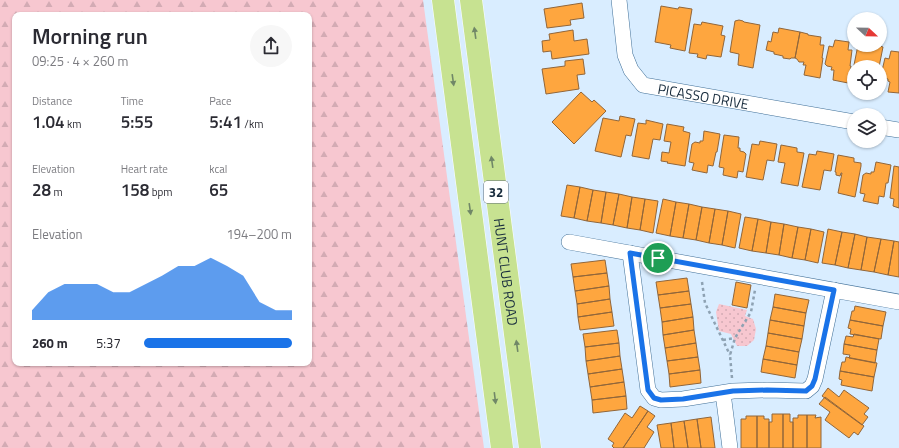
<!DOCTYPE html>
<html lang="en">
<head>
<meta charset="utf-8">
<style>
	body { margin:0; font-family:"Titillium Web",sans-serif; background:#f7f7f7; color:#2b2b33; height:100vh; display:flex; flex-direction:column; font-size:15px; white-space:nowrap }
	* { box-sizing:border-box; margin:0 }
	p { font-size:13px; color:#7c7c81 }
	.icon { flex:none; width:22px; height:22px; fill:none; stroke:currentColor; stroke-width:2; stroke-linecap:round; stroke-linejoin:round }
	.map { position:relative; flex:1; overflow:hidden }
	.details { position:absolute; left:12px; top:12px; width:300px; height:354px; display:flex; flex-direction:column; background:#fff; border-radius:8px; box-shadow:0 1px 3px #0004 }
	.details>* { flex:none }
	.needle { width:26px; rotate:112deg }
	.controls { position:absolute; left:847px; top:12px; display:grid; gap:8px }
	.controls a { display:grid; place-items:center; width:40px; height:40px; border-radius:50%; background:#fff; box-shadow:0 1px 3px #0004; font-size:20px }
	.pin { position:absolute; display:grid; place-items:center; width:34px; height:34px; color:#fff; margin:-17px; border:2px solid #fff; border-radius:50%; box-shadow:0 1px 4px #0007 }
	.round { display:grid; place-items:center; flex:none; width:42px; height:42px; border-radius:21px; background:#f7f7f7 }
	.head { display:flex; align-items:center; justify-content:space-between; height:68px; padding:0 20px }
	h1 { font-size:22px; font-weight:600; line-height:30px }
	.figures { display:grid; grid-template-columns:repeat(3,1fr); gap:6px; height:68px; padding:4px 20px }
	.figures div { display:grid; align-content:center }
	.figures b { font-size:17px; font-weight:600 }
	.figures small { font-size:11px; font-weight:400 }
	.figures p { font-size:11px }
	.chart { height:112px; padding:8px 20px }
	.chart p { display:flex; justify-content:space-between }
	.chart svg { width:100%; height:72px; margin-top:4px; fill:#1a73e8; opacity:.7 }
	ul { padding:0 20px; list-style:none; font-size:13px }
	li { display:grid; grid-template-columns:64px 48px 1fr; align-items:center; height:30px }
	li i { height:10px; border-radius:5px; background:#1a73e8 }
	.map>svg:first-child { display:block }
	.forest { fill:url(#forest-firs); fill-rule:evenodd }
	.park { fill:url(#park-dots) }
	.building { fill:#fea63f; stroke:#91663a }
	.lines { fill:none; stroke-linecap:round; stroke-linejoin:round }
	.minor-casing { stroke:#417098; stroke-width:16 }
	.primary-casing { stroke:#fff; stroke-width:23 }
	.path { stroke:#8ea2b3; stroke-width:2.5; stroke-dasharray:3 3; stroke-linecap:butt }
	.minor { stroke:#fff; stroke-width:15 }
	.primary { stroke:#c7e291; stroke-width:22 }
	.oneway { fill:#708767 }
	.route-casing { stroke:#fff; stroke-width:8 }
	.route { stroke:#1a73e8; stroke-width:5 }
	.labels { text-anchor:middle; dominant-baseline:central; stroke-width:3; stroke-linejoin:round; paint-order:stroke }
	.shield { fill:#fff; stroke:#5d6b77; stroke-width:1 }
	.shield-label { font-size:13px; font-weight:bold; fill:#182c3d }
	.street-label { font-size:14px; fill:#182c3d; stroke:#fff }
</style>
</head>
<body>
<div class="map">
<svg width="899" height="448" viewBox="0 0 899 448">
	<defs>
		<pattern id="forest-firs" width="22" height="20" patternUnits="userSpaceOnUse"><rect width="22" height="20" fill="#f7c7d0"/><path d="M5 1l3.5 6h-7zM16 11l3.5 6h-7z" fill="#d3abb4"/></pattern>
		<pattern id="park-dots" width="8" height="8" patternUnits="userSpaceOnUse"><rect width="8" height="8" fill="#f7c7d0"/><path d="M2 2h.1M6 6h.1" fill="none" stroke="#d3abb4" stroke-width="1.8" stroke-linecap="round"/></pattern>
	</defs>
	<rect width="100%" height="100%" fill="#d9edff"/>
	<path class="forest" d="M0 0H423L484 448H0ZM15 15H309V363H15Z"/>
	<path class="park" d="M719 304 747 310 745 316 753 319 756 329 754 340 747 346H737L731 334 719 331 716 312Z"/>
	<path class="building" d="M582 3 584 18 570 20 571 25 547 28 544 9Z
		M661 6 678 9 679 7 692 9 685 51 670 48 671 45 655 42Z
		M739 20 743 21 744 22 760 25 753 68 738 65 739 54 730 52 735 21Z
		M702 22 723 26 721 35 725 36 721 57 707 55 706 59 697 57 698 54 689 53 694 24 701 25Z
		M779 28 800 32 795 58H791L790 59 783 58V56L774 54V52L766 50 768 41 771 42 773 32 778 33Z
		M573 30 574 41 587 39 589 54 552 59 551 51 543 52 542 41 550 40 549 34Z
		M800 32 808 34V35L821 37 820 45H824L822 58H823L820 78 804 75 806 65H803L804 62H799L797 59 795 58Z
		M835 40 849 42 848 50H852L850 66H851L848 83 833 80 834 70H831L832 67 827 66 825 64 829 46 833 47Z
		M858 45H869L875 46 877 45 883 47 879 67H854V86L850 85Z
		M891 51 899 52V93L888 92 890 82 888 81V79L884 78 881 75 885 58 889 59Z
		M583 59 585 74 577 75 579 89 546 94 542 69 565 66V61Z
		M581 92 592 102 594 100 606 111 574 144 552 122Z
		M620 116 635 119 631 136 626 135 621 157 595 151 603 118 619 121Z
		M646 120 663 124 660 140 653 139 649 159 632 156 638 123 646 124Z
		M667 124 684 127 683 131 690 133 685 166 667 163 668 162 661 161 662 152 669 153 671 142 664 141Z
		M704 131 720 134 717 152H716L713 166 708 165 707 173 692 170 694 163 689 162 692 144 695 142 700 143V141H703Z
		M724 135 739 137 738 148H740V151L744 152 746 154 743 172 738 171 737 178 723 175 724 168 719 167Z
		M760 141 777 144 774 161 767 160 763 180 746 177 752 144 759 145Z
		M781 145 797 148V152L804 153 798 186 781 183 785 163 778 162Z
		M817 151 834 154 831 171 824 170 820 190 802 187 809 154 816 155Z
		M838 155 854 158V162L861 163V166L855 197 838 193 842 173H841L840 176 836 175V172H835Z
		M876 162 891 165 888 183H886L884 197 879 196 878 204 863 201 865 194 860 193 863 175 866 173 871 174V172H874Z
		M894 166 899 167V208L893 206 894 199 890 198Z
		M567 185 580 187 574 218 561 216Z
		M580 187 593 190 587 221 574 218Z
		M593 190 606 192 601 223 587 221Z
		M606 192 619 194 613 225 601 223Z
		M619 194 632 197 627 228 613 225Z
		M632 197 645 199 640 230 627 228Z
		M645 199 658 201 653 233 640 230Z
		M663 199 676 202 670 236 656 233Z
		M676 202 689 204 683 238 670 236Z
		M689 204 702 207 696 240 683 238Z
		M702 207 715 209 709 243 696 240Z
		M715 209 728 211 722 245 709 243Z
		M728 211 741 214 735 248 722 245Z
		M745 217 758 219 752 251 739 248Z
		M758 219 771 222 766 253 752 251Z
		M771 222 784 224 779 255 766 253Z
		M784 224 798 227 792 258 779 255Z
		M798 227 811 229 805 260 792 258Z
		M811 229 824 232 818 263 805 260Z
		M828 229 842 232 835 265 822 263Z
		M842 232 855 234 848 268 835 265Z
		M855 234 867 237 861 270 848 268Z
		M867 237 881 239 874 272 861 270Z
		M881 239 894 241 888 275 874 272Z
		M894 241 899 242V277L888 275Z
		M605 260 607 273 573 277 571 264Z
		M607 273 609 286 575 291 573 277Z
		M687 278 689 291 658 295 656 282Z
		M736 282 751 285 747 308 732 305Z
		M609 286 610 299 577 304 575 291Z
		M689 291 691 304 660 308 658 295Z
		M775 294 809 300 806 313 773 307Z
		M610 299 612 312 578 317 577 304Z
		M691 304 693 317 662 322 660 308Z
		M855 306 886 312 883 326 850 320 852 311H854Z
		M773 307 806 313 804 326 770 320Z
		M612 312 614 326 580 330 578 317Z
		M693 317 694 330 663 335 662 322Z
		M770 320 804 326 802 339 768 333Z
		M850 320 883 326 881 339 850 334 851 329 848 328Z
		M617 330 619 343 585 347 583 334Z
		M694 330 696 343 665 348 663 335Z
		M768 333 802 339 799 352 766 346Z
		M854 334 879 339 877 350 844 344 846 336 853 337Z
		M619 343 620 356 586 361 585 347Z
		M696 343 698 357 667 361 665 348Z
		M844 344 877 350 875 363 849 358 850 355 843 354Z
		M766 346 799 352 797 365 763 359Z
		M620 356 622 369 588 374 586 361Z
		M698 357 700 370 669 374 667 361Z
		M846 357 877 363 874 377 840 371 842 362H845Z
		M763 359 797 365 795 378 761 372Z
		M622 369 624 382 590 387 588 374Z
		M700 370 701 383 670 387 669 374Z
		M840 371 874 377 872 391 841 385 842 380 839 379Z
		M624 382 626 396 592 400 590 387Z
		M828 388 839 397 844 390 869 408 864 414 868 417 862 425 822 396Z
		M626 396 627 409 593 413 592 400Z
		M825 397 864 426 858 435 854 432 849 438 825 420 830 412 819 404Z
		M640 406 648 411 623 448H614L612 446 614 443 608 439 625 413 632 418Z
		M648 411 655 416 647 427 654 432 644 448H623Z
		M772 414H783V448H769V422H772Z
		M783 414H790V422H793V448H783Z
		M798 415H807V448H793V418H798Z
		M807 415H816L815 418 821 417V448H807Z
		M746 416H757V448H741V419H746Z
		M757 416H764V419H769V448H757Z
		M711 417 715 448H701L697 419Z
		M697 419 701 448H688L684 421Z
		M684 421 688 448H674L671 423Z
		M671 423 674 448H661L657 425Z"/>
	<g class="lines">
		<defs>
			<g id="minor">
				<path id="s1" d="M619 0 625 55 631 70 643 85 854 122"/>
				<path d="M880 127 899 130"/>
				<path d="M569 242 899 302"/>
				<path d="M630 253 648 390 654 398 661 400 683 399 733 391 767 390 806 391 812 386 815 379 834 290"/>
				<path d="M723 393 730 448"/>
			</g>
			<g id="primary">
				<path d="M443 0 502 448"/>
				<path id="s2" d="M471 0 530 448"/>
			</g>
		</defs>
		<use href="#minor" class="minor-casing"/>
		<use href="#primary" class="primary-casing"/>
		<path class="path" d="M702 282 705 303 730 355
			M723 340 735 338
			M732 378 730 355 735 338 751 312 755 290"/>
		<use href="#minor" class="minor"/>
		<use href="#primary" class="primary"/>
	</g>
	<defs><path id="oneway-solid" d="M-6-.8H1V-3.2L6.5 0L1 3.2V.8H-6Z"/></defs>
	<g class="oneway">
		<use href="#oneway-solid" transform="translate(475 33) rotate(-98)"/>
		<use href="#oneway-solid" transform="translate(453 80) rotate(82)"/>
		<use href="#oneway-solid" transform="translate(492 162) rotate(-98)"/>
		<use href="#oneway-solid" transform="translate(470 209) rotate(82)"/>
		<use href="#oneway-solid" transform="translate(517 346) rotate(-98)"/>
		<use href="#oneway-solid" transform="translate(495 398) rotate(83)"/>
	</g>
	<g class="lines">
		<defs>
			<path id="route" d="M630 253 834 290 815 379 812 386 806 391 767 390 733 391 683 399 661 400 654 398 648 390Z"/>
		</defs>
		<use href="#route" class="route-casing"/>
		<use href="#route" class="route"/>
	</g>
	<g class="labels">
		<rect class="shield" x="484" y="181" width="24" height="22" rx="3"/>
		<g class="shield-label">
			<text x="496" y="192">32</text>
		</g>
		<g class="street-label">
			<text stroke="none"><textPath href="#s1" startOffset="152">PICASSO DRIVE</textPath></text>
			<text stroke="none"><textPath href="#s2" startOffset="274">HUNT CLUB ROAD</textPath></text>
		</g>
	</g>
</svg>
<div class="controls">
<a><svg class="needle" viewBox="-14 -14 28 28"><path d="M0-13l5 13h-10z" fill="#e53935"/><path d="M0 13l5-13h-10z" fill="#7c7c81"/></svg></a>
<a><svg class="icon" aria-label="locate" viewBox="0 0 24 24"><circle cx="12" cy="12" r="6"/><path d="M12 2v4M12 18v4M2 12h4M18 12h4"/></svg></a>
<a><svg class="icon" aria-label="layers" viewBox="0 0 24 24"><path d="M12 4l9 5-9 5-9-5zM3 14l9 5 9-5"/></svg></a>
</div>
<div class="pin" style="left:658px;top:258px;background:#1e9e55"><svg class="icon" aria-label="arrive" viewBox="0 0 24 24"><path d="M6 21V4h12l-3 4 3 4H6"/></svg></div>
<section class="details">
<div class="head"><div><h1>Morning run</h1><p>09:25 · 4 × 260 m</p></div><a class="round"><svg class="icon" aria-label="share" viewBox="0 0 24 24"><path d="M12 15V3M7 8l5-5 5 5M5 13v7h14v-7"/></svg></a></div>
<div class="figures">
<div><p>Distance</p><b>1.04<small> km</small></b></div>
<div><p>Time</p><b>5:55</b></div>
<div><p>Pace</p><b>5:41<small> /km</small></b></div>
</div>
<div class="figures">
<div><p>Elevation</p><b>28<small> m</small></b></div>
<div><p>Heart rate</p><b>158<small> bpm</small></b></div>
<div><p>kcal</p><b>65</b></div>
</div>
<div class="chart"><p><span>Elevation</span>194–200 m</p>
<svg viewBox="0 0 160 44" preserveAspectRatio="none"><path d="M0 44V38L10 27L20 22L30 22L40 22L50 27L60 27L70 22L80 17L90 11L100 11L110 6L120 11L130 17L140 33L150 38L160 38V44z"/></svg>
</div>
<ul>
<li><b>260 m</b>5:37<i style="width:100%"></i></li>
</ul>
</section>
</div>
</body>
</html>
